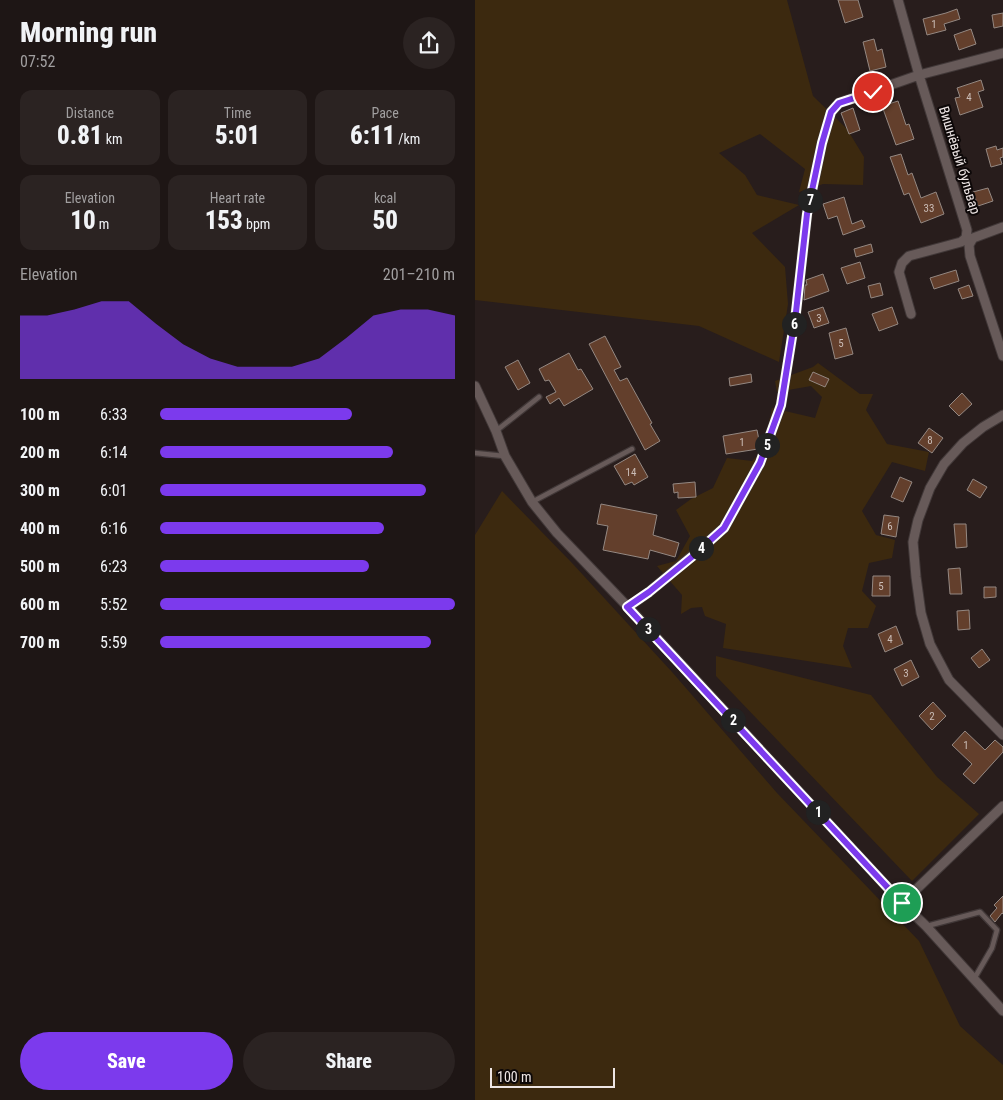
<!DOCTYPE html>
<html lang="en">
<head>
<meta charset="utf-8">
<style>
	body { margin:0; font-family:"Roboto Condensed",sans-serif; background:#2b2322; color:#f1f3f6; height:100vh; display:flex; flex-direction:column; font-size:19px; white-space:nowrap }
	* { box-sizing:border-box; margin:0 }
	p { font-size:16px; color:#a19fa0 }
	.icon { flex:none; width:28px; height:28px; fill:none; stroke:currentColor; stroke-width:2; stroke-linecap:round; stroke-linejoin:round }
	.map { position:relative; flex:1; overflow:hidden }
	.details { display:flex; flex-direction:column; background:#1e1615; width:475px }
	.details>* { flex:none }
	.scale { position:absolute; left:15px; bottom:12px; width:125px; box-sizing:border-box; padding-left:5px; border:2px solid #ede5e4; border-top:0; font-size:14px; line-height:18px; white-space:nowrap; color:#ede5e4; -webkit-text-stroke:4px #0d0808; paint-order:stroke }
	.pin { position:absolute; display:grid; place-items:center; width:42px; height:42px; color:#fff; margin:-21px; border:2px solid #fff; border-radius:50%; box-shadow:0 1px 5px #0007 }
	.km { position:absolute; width:25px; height:25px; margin:-12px; border-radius:50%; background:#222; color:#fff; font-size:14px; line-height:25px; text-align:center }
	.round { display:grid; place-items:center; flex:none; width:52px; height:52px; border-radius:26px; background:#2b2322 }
	.summary { display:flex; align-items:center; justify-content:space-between; height:85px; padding:0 20px }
	h1 { font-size:28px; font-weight:800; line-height:38px }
	.stats { display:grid; grid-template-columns:repeat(3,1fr); gap:8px; height:85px; padding:5px 20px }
	.stats div { display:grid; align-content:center; border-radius:12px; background:#2b2322; text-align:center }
	.stats b { font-size:25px; font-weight:800 }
	.stats small { font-size:14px; font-weight:400 }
	.stats p { font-size:14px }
	.chart { height:140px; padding:10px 20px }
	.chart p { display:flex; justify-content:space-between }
	.chart svg { width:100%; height:90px; margin-top:5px; fill:#7c3aed; opacity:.7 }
	.button { display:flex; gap:10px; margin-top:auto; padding:10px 20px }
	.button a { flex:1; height:58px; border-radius:30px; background:#7c3aed; color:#fff; font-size:20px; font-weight:800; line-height:58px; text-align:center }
	.button a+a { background:#2b2322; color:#f1f3f6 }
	ul { padding:0 20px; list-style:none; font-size:16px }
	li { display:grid; grid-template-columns:80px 60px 1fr; align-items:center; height:38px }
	li i { height:12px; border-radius:6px; background:#7c3aed }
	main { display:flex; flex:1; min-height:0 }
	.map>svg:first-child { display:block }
	.green { fill:#3c290f }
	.building { fill:#633f2c; stroke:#948882 }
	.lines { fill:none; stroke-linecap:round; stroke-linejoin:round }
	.lane-casing { stroke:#413838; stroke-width:7 }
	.street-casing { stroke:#413838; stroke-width:11 }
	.lane { stroke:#675a59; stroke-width:4.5 }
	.street { stroke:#675a59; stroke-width:9 }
	.route-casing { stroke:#fff; stroke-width:10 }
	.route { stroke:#7c3aed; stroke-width:6 }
	.labels { text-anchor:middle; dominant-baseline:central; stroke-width:4; stroke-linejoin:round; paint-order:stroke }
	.number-label { font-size:11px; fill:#cabcb6 }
	.street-label { font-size:14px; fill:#ede5e4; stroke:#0d0808 }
</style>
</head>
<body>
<main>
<section class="details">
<div class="summary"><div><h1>Morning run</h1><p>07:52</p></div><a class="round"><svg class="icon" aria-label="share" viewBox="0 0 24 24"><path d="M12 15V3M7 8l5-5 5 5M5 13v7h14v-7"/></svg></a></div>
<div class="stats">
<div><p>Distance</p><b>0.81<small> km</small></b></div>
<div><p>Time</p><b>5:01</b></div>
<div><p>Pace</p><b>6:11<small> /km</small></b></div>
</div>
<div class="stats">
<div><p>Elevation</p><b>10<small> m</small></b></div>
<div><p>Heart rate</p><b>153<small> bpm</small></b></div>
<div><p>kcal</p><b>50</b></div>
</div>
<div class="chart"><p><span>Elevation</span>201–210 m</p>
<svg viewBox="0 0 160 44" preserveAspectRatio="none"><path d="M0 44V13L10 13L20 10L30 6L40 6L50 17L60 27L70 34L80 38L90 38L100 38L110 34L120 24L130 13L140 10L150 10L160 13V44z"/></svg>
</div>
<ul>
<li><b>100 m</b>6:33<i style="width:65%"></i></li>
<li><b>200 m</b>6:14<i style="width:79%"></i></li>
<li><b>300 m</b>6:01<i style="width:90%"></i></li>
<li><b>400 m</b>6:16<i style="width:76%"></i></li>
<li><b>500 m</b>6:23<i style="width:71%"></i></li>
<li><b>600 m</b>5:52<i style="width:100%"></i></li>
<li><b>700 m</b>5:59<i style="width:92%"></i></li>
</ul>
<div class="button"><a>Save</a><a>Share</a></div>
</section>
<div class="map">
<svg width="528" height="1100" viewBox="0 0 528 1100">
	<rect width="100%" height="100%" fill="#281d1c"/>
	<path class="green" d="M0 0H312L338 96 372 129 389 157 388 185 348 184 324 192 330 169 285 134 244 153 270 175 282 195 324 205 277 233 310 267 313 304 304 362 224 326 0 300Z
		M343 363 385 394H398L391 410 412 444 454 452 450 471 417 462 387 511 401 535 420 540 417 558 394 563 387 591 401 606 393 628H373L368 646 377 668 248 648 251 624 230 616 227 607 216 608 206 614 207 595 182 566 201 561 215 536 201 510 216 499 238 488 252 458 277 461 288 450 297 408 340 418 347 397 336 386 302 392 300 381 338 367Z
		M27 491 97 563 197 672 302 793 444 941 485 1026 528 1065V1100H0V535Z
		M241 656 396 695 462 777 504 814 437 881 241 676Z"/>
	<path class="building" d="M363 0H383L388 17 370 23Z
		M482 9 485 19 469 24 471 30 452 35 448 19 471 13Z
		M528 13V26L519 28 517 15Z
		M496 29 501 44 484 50 479 35Z
		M399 39 402 51 407 49 411 67 395 71 388 42Z
		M506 80 509 90 503 92 508 107 485 115 480 98 485 97 482 88Z
		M423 101 431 125 434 124 439 139 421 145 407 106Z
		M378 108 385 130 374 134 366 113Z
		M521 146 522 150 528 148V157L525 158 527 164 516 167 511 149Z
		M426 154 433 175 437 173 446 198 461 192 469 214 446 223 434 193 429 195 415 157Z
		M513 188 518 201 503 206 498 192Z
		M369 197 377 224 387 220 390 227 368 235 362 216 353 219 348 204Z
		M396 244 398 252 381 257 379 249Z
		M385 262 390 278 372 284 366 268Z
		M481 270 484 281 459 289 455 278Z
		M348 274 354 291 329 300 330 285H332L331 280Z
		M405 283 408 295 396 298 393 286Z
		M494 285 498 296 487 299 483 289Z
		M348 307 354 323 339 328 333 312Z
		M417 307 423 324 404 331 397 314Z
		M371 328 378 354 360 359 354 333Z
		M130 336 146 367 139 370 145 381 152 378 177 423 175 424 185 441 170 450 114 344Z
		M94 353 103 370 106 369 118 389 89 406 84 398 75 404 71 397 81 392 74 380 70 381 64 369Z
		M43 360 55 383 43 390 30 367Z
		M338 372 354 379 350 387 334 380Z
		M276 374 277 382 255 386 254 378Z
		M487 393 497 404 484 416 474 406Z
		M454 428 468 438 457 453 443 443Z
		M282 430 285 445 283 449 251 454 248 436Z
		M160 454 173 477 159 485 157 482 150 485 139 466Z
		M425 477 437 482 428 502 416 497Z
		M498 479 512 487 505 498 492 490Z
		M220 482 221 497 203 498V492L199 493 198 484Z
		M126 504 182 515 178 535 204 543 200 557 175 550 173 559 128 550 133 526 122 524Z
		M409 515 424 517 421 537 406 534Z
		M479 524H491L492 547 481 548Z
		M485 568 487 594H475L473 569Z
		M398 576H415V596H397Z
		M509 587H521V597L509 598Z
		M494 610 495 629 483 630 482 611Z
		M421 626 428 644 410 652 403 634Z
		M507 649 515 660 504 668 496 658Z
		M436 660 444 677 427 686 419 669Z
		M458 702 471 716 457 730 444 716Z
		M490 731 510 750 520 740 528 747V752L499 784 488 774 497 764 477 745Z
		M528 896V914L527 913 520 922 515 916 522 908 519 905Z"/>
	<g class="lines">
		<defs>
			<path id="lane" d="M21 431 64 397
				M0 453 29 456
				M57 502 157 449
				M452 926 505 912 522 930 517 948 499 979"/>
			<path id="street" d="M423 0 444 75 492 230 491 238 486 242 434 256 427 263 424 272 436 314
				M528 53 444 75 364 103 356 112 347 143 332 214 321 312 306 405 285 463 249 528 217 556 174 592 153 607 427 903 451 926 528 1011
				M528 227 498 238 494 245 495 256 528 356
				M0 386 21 431 30 456 57 502 82 533 153 607
				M528 415 508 427 488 443 469 464 455 488 443 520 438 542 441 577 446 613 455 644 474 680 528 735
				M427 903 528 806"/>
		</defs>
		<use href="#lane" class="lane-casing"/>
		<use href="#street" class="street-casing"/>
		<use href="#lane" class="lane"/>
		<use href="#street" class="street"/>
	</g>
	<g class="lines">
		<defs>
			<path id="route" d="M398 92 364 103 356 112 347 143 332 214 321 312 306 405 285 463 249 528 218 556 174 592 152 607 427 903"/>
		</defs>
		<use href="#route" class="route-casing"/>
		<use href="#route" class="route"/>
	</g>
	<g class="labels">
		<g class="number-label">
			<text x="459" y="24">1</text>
			<text x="494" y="97">4</text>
			<text x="454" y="208">33</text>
			<text x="344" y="318">3</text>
			<text x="366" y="343">5</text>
			<text x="455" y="440">8</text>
			<text x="267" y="442">1</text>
			<text x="156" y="472">14</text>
			<text x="415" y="526">6</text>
			<text x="406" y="586">5</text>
			<text x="415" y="639">4</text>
			<text x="431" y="673">3</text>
			<text x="457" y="716">2</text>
			<text x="491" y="745">1</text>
		</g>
		<g class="street-label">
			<text transform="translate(485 160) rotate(73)">Вишнёвый бульвар</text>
		</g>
	</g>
</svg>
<div class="scale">100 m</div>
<div class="pin" style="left:427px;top:903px;background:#1e9e55"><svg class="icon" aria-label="arrive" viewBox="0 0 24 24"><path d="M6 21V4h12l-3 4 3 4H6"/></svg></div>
<div class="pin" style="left:398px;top:92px;background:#d93025"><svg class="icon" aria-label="check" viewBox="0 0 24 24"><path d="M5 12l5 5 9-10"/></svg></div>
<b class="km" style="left:343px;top:812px">1</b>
<b class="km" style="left:258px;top:720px">2</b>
<b class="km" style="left:173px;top:629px">3</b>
<b class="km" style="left:226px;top:548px">4</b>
<b class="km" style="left:292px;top:445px">5</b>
<b class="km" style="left:319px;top:324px">6</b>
<b class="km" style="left:335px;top:200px">7</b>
</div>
</main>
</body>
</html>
